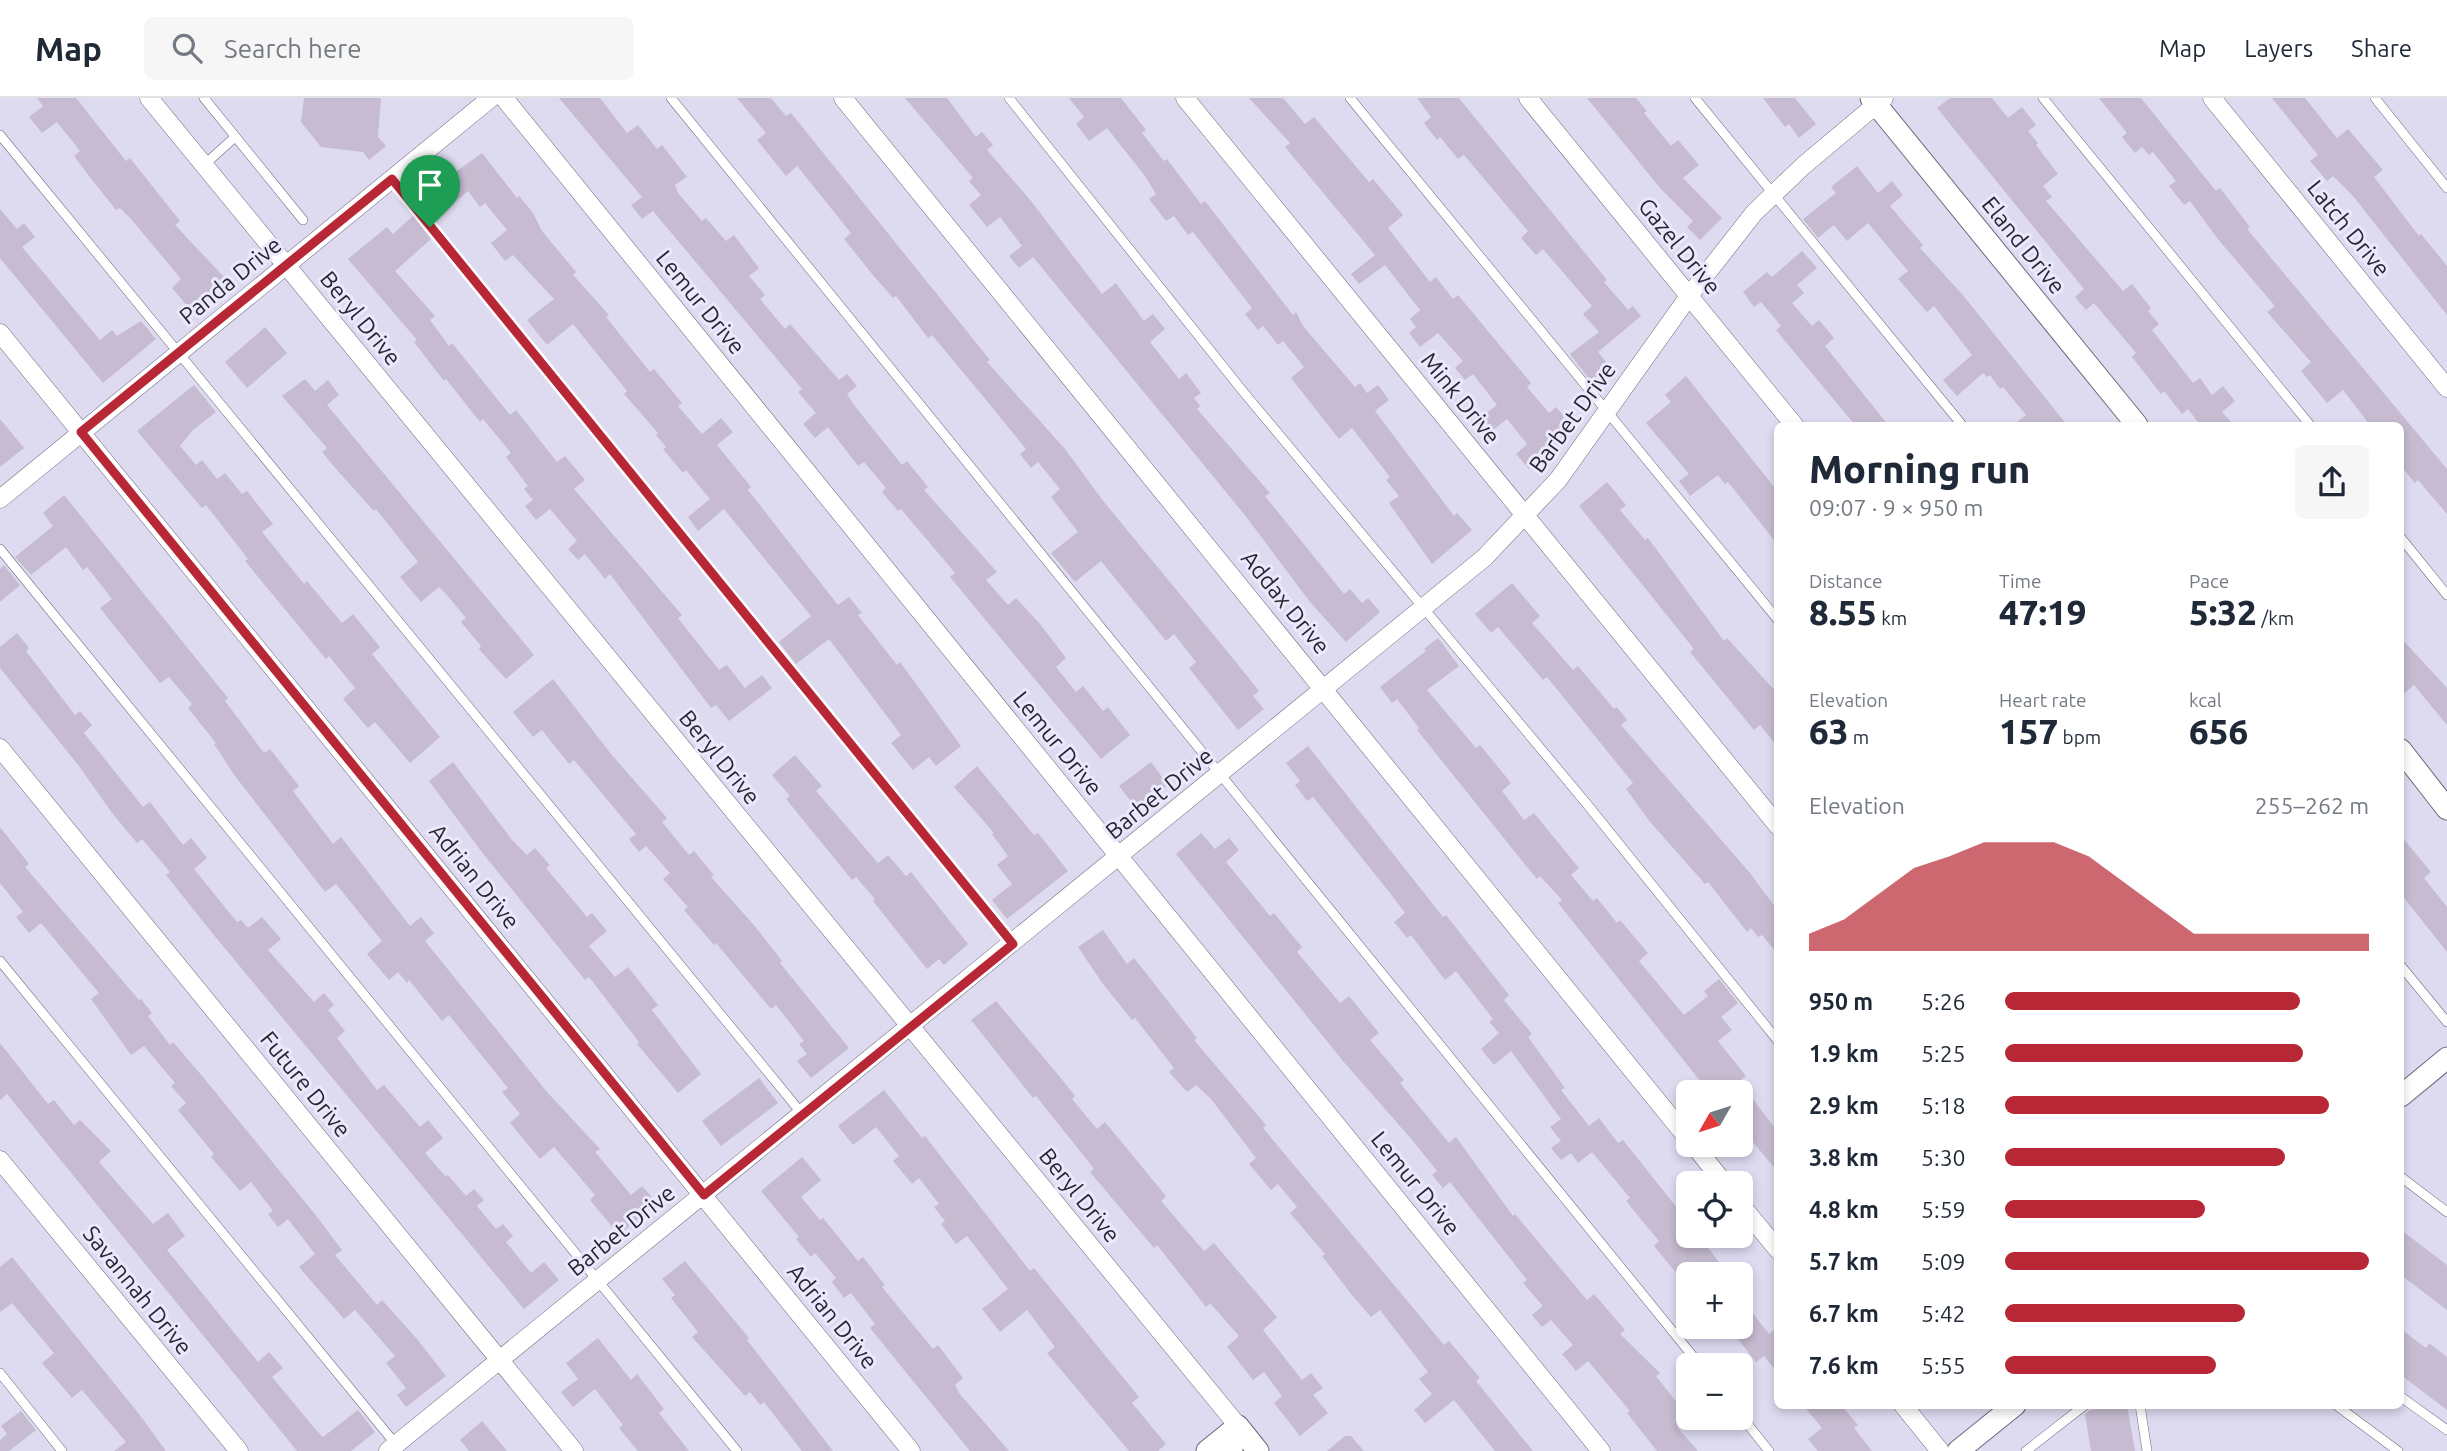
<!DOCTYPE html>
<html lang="en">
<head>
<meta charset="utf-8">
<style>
	body { margin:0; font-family:Ubuntu,sans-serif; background:#f6f6f7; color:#1f2937; height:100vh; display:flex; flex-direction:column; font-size:26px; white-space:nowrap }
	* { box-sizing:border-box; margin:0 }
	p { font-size:23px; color:#747a83 }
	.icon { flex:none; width:38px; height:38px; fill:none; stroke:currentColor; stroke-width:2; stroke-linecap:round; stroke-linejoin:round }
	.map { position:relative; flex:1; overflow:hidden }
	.sheet { position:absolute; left:1774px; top:324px; width:630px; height:987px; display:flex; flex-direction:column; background:#fff; border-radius:10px; box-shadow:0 4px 10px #0003 }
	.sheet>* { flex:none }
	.needle { width:46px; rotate:231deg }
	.buttons { position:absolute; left:1676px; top:982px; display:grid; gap:14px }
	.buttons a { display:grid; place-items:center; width:77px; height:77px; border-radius:10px; background:#fff; box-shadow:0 4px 10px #0003; font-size:35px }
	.pin { position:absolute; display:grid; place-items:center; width:60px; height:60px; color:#fff; margin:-72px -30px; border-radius:50% 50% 50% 0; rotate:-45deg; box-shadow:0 0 7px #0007 }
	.pin .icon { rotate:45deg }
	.round { display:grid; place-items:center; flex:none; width:74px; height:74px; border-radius:10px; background:#f6f6f7 }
	.head { display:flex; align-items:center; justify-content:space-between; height:119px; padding:0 35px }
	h1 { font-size:38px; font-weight:800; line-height:52px }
	.stats { display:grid; grid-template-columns:repeat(3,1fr); gap:10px; height:119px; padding:7px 35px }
	.stats div { display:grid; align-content:center }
	.stats b { font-size:35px; font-weight:800 }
	.stats small { font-size:19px; font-weight:400 }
	.stats p { font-size:19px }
	.chart { height:196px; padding:14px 35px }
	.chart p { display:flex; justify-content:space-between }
	.chart svg { width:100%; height:126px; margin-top:7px; fill:#b82735; opacity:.7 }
	ul { padding:0 35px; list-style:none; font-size:23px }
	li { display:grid; grid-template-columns:112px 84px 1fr; align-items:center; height:52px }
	li i { height:18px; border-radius:9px; background:#b82735 }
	header { display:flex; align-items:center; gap:42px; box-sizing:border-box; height:98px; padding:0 35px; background:#fff; border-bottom:2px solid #e0e1e3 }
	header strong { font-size:33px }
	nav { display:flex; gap:38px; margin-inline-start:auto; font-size:24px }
	.search { width:490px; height:63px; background:#f6f6f7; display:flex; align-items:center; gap:18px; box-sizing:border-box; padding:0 24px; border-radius:10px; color:#747a83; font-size:26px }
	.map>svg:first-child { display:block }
	.building { fill:#c6bbd0 }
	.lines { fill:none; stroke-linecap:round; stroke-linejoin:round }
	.service-casing { stroke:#6c697c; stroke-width:10 }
	.minor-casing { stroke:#6c697c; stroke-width:19 }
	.tertiary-casing { stroke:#6c697c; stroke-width:23 }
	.service { stroke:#fff; stroke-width:9 }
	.minor { stroke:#fff; stroke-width:18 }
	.tertiary { stroke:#fff; stroke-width:21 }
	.route-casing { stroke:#fff; stroke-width:14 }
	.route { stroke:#b82735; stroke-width:9 }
	.labels { text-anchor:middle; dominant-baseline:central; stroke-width:6; stroke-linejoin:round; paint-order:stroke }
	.street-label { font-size:23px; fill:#27262e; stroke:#ebe8fe }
</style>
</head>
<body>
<header>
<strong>Map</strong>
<div class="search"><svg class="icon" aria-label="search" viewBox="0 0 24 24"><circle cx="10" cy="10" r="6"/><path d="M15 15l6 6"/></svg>Search here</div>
<nav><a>Map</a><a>Layers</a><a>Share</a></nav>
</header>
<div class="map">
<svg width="2447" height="1353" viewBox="0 0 2447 1353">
	<rect width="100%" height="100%" fill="#dedbf1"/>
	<path class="building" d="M37 0H76L126 63 130 60 180 123 175 127 226 181 190 211 172 190 181 181 131 121 120 110 116 112 89 78 74 58 80 53 57 24 42 35 29 19 43 8Z
		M304 0H381L378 39 386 48 369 62 363 54 321 49 301 24Z
		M559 0H600L627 35 638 27 657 51 662 47 687 79 675 87 678 95 702 123 706 120 726 143 734 137 759 170 749 178 765 197 760 201 785 231 790 226 839 282 847 276 857 288 847 296 854 307 902 367 907 363 928 389 924 392 997 474 986 482 1008 507 1016 500 1040 526 1066 560 1056 569 1076 594 1083 588 1103 613 1108 609 1130 637 1101 661 950 479 955 475 901 411 898 413 882 394 886 390 864 364 858 368 828 329 815 340 803 326 816 315 798 294 802 291 653 113 642 121 631 107 642 99Z
		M737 0H771L786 18 791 15 990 262 987 264 1065 351 1104 404 1240 569 1259 593 1253 598 1264 611 1238 632 1189 570 1196 564 1174 536 1166 543 1101 463 1075 484 1051 455 1078 434 1051 399 1060 391 1038 364 1031 370 1020 356 1026 351 982 297 932 237 928 240 896 198 893 200 872 176 844 141 851 135 797 68 786 78 757 42 766 35Z
		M905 0H947L976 39 982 34 993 47 987 52 1031 103 1102 196 1116 185 1144 223 1153 216 1165 231 1150 244 1179 281 1186 275 1201 295 1194 300 1200 308 1197 311 1270 395 1265 398 1344 496 1350 491 1362 505 1368 500 1380 514 1346 544 1310 504 1244 416 1033 159 1019 170 1009 158 1022 148 1000 119 987 129 969 107 981 97 969 83 973 80Z
		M1069 0H1121L1146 32 1142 35 1164 63 1167 61 1201 106 1205 103 1293 217 1296 214 1303 228 1355 289 1360 285 1367 295 1378 287 1389 302 1375 313 1454 418 1457 415 1472 432 1432 466 1389 405 1399 398 1386 382 1390 379 1352 330 1339 341 1291 280 1304 269 1283 243 1278 247 1263 228 1258 232 1245 216 1252 210 1193 134 1188 137 1174 118 1166 123 1149 101 1156 96 1145 78 1107 30 1089 43 1076 26 1084 19Z
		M1249 0H1283L1305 26 1314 19 1369 84 1373 81 1403 117 1388 130 1430 184 1436 179 1453 201 1458 197 1531 285 1527 289 1549 315 1556 309 1569 324 1558 333 1565 341 1529 371 1516 356 1527 346 1507 321 1492 333 1481 319 1497 307 1473 276 1465 282 1455 270 1463 263 1438 235 1420 249 1409 235 1416 229 1410 221 1420 212 1385 167 1359 186 1351 176 1375 157 1285 49 1290 45Z
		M1417 0H1459L1607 182 1604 184 1628 212 1633 208 1641 218 1598 254 1611 270 1592 285 1570 256 1599 234 1583 216 1592 208 1543 151 1536 157 1521 140 1528 133 1464 57 1458 61 1440 39 1437 42 1424 25 1431 19Z
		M1587 0H1636L1647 13 1644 15 1671 48 1678 42 1699 67 1683 80 1722 120 1700 142 1687 129 1693 123 1660 90Z
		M1763 0H1795L1816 26 1799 40 1789 26 1785 29Z
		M1950 0H1992L2008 20 2022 9 2036 27 2028 33 2038 45 2036 47 2058 76 2043 88 2052 99 2046 103 2123 193 2132 186 2151 210 2148 213 2159 226 2152 232 2193 285 2200 280 2212 297 2223 288 2235 303 2222 314 2234 327H2200L2188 311 2182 316 2164 293 2161 296 2132 259 2136 255 2094 205 2086 212 2075 199 2084 191 1937 10Z
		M2099 0H2141L2216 93 2220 90 2250 129 2247 131 2447 371V416L2418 382 2415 385 2401 368V327H2370L2343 292 2327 305 2301 273 2311 264 2267 214 2275 208 2217 140 2190 103 2184 107 2169 88 2176 83 2153 54 2149 57 2142 49 2135 55 2122 39 2127 35Z
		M2272 0H2305L2337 40 2348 31 2383 72 2374 79 2419 138 2421 136 2447 168V217L2353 98 2333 78 2327 83 2310 63 2318 57Z
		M482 55 517 100 519 98 533 115 542 133 576 174 573 177 609 217 606 219 650 274 654 271 682 305 678 308 702 336 721 320 733 334 717 347 751 389 748 392 838 507 849 499 862 515 858 517 897 567 900 564 961 648 936 668 929 659 913 672 891 645 901 637 829 541 796 566 779 544 811 518 724 411 698 433 688 419 710 401 686 372 683 375 663 351 666 349 656 337 658 335 624 296 627 293 573 226 547 247 527 222 554 201 513 157 505 163 491 145 507 132 485 105 480 109 468 93 434 122 424 109 418 101Z
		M1857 68 1878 95 1892 83 1903 97 1890 108 1923 147 1920 150 1962 196 2067 327H2013L2026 317 2003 289 2000 291 1990 277 1987 279 1983 275 1957 298 1943 282 1972 257 1934 208 1927 214 1898 181 1908 173 1868 125 1847 143 1834 127 1818 140 1803 121 1836 95 1831 89Z
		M0 111 17 131 24 125 35 139 22 149 100 242 112 232 117 238 141 223 156 241 103 285 0 160Z
		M413 118 431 141 395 173 435 218 430 222 449 248 452 245 510 317 516 312 557 364 565 358 585 382 574 391 682 517 678 520 719 572 727 567 745 590 762 577 772 590 729 623 716 607 711 610 610 476 605 481 585 456 578 462 568 451 577 443 550 411 536 422 525 408 533 402 524 391 528 388 506 359 511 355 483 321 480 324 446 281 444 283 414 244 417 242 348 161 387 129 393 136Z
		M1802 153 1817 170 1797 187 1804 195 1792 205 1812 228 1819 222 1834 240 1825 248 1888 327H1855L1776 232 1781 228 1761 204 1754 209 1743 194 1767 174 1772 179Z
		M265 229 287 255 247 290 225 264Z
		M1686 278 1778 394V447L1728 384 1725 386 1718 377 1690 398 1679 383 1689 376 1646 325 1671 304 1665 297Z
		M305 281 315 293 328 282 339 297 327 307 534 557 506 581 479 551 481 548 461 524 466 520 446 496 439 489 421 504 400 479 418 464 376 411 374 413 336 371 322 354 327 350 282 298Z
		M194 287 216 314 193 332 180 348 196 367 202 362 217 381 225 375 242 396 247 393 273 426 262 434 304 486 307 483 342 525 353 516 380 549 372 556 440 639 410 665 375 624 368 630 343 601 355 590 329 558 326 561 245 463 248 461 206 407 202 410 137 333Z
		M0 321 24 350 0 369Z
		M1607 384 1626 407 1620 412 1645 442 1648 440 1724 543 1727 540 1778 596V649L1760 627 1754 632 1690 554 1694 551 1579 408Z
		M64 397 228 600 225 603 264 655 270 651 299 688 293 693 333 746 341 739 410 828 421 819 434 835 425 843 547 994 600 1051 595 1054 631 1097 642 1088 657 1105 619 1137 590 1102 595 1097 554 1049 540 1061 510 1025 520 1016 502 994 508 990 449 917 442 923 409 882 407 885 398 874 389 882 367 856 382 843 336 786 325 794 235 678 214 646 216 645 188 610 192 606 169 579 160 585 100 510 112 501 87 469 83 472 66 449 31 477 15 459 53 428 43 415Z
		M4 467 20 487 0 504V471Z
		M1512 485 1540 518 1532 525 1573 572 1578 568 1614 611 1617 609 1627 622 1621 627 1750 775 1778 813V856L1762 837 1758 839 1751 830 1747 834 1708 784 1705 786 1651 725 1626 691 1633 685 1547 579 1543 582 1498 529 1491 535 1475 516Z
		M17 535 29 550 26 553 75 617 80 613 92 627 84 635 143 709 150 704 183 747 191 740 207 760 194 771 237 824 241 822 248 830 262 819 281 841 268 852 314 904 324 895 334 907 328 912 345 933 337 940 377 992 384 987 420 1029 428 1022 443 1040 425 1055 446 1079 448 1077 466 1098 474 1091 484 1102 477 1108 496 1131 503 1126 513 1138 506 1144 531 1175 544 1164 559 1182 524 1211 213 836 166 777 170 774 142 741 137 745 112 715 79 668 0 570V549Z
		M1438 540 1459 568 1427 592 1476 650 1480 647 1511 685 1502 693 1524 722 1534 715 1579 770 1571 777 1593 803 1597 800 1617 825 1620 822 1648 855 1639 863 1684 917 1708 898 1704 893 1719 881 1738 905 1721 919 1732 932 1718 943 1746 978 1739 983 1778 1034V1074L1741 1030V994H1709L1558 805 1562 802 1540 778 1537 781 1527 769 1417 632 1419 630 1397 601 1392 605 1380 589 1426 553 1424 551Z
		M2401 540 2447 590V627L2414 587 2401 598Z
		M553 581 611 656 667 720 662 724 689 757 694 753 714 777 711 779 753 826 782 863 780 865 849 950 811 980 797 963 807 956 799 946 804 943 776 907 771 911 716 845 714 847 684 812 688 809 663 781 670 775 646 748 639 754 629 741 636 736 574 662 569 666 542 632 533 639 513 614Z
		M1308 648 1443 819 1446 817 1509 897 1504 902 1532 936 1528 939 1565 990 1561 992 1589 1028 1599 1020 1618 1045 1623 1042 1689 1125V1138H1699L1728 1176H1677L1654 1148 1659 1143 1626 1103 1630 1100 1592 1054 1578 1065 1571 1055 1561 1062 1551 1050 1561 1043 1550 1029 1561 1021 1511 953 1494 967 1481 951 1499 935 1489 924 1493 921 1456 873 1445 882 1411 837 1407 840 1394 824 1405 815 1390 795 1313 699 1307 703 1295 687 1300 683 1286 665Z
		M795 657 822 688 816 693 878 765 888 757 906 778 911 774 968 846 944 867 939 861 927 871 873 803 875 801 856 779 852 782 786 701 790 698 772 677Z
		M453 664 512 742 527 757 535 750 550 767 546 770 587 819 592 815 607 833 589 848 615 879 628 869 658 907 652 912 701 976 678 995 637 946 639 944 589 879 585 882 481 753 429 683Z
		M1151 664 1168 687 1137 711 1119 688Z
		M977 668 1034 737 1038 735 1068 773 1007 821 992 802 1012 786 997 767 1008 758 992 736 994 735 954 689Z
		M0 729 29 766 25 769 139 902 141 901 152 915 148 918 170 947 173 944 203 979 314 1115 342 1152 335 1157 377 1207 382 1202 417 1241 446 1278 406 1309 397 1297 406 1290 386 1265 395 1258 355 1212 344 1221 299 1169 315 1156 288 1121 278 1129 268 1116 273 1113 251 1084 240 1093 211 1059 214 1056 178 1012 186 1005 171 988 175 985 144 948 131 957 91 901 99 895 41 825 29 835 16 819 23 814 0 785Z
		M1201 735 1215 751 1229 740 1239 752 1226 764 1270 818 1274 815 1302 849 1297 854 1340 905 1349 898 1379 935 1370 942 1404 982 1400 985 1449 1045 1456 1039 1513 1118 1515 1116 1587 1202 1594 1196 1625 1232 1620 1236 1660 1275 1656 1278 1689 1320 1677 1329 1698 1353H1657L1627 1315 1630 1313 1588 1263 1576 1273 1562 1256 1573 1247 1551 1222 1542 1229 1532 1217 1543 1208 1523 1185 1527 1182 1450 1084 1443 1090 1432 1077 1437 1073 1413 1043 1343 963 1176 756Z
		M2401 738 2431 774 2424 780 2447 809V854L2401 796Z
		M1103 832 1127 866 1134 860 1197 940 1194 942 1266 1027 1263 1030 1444 1247 1449 1243 1480 1280 1476 1283 1533 1353H1495L1454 1302 1425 1325 1414 1312 1432 1296 1419 1281 1428 1274 1380 1212 1371 1219 1351 1196 1322 1158 1325 1156 1290 1115 1297 1109 1278 1086 1271 1092 1249 1066 1256 1060 1211 1001 1196 987 1187 994 1169 974 1174 970 1135 920 1132 922 1103 886 1078 849Z
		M996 903 1060 979 1075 998 1072 1001 1097 1031 1105 1024 1166 1098 1161 1103 1204 1153 1214 1145 1277 1219 1263 1232 1302 1282 1311 1275 1323 1290 1313 1297 1328 1315 1300 1338 1274 1305 1282 1298 1264 1274 1253 1282 1227 1249 1239 1238 1210 1205 1206 1209 1157 1147 1154 1150 1090 1074 1094 1071 1076 1048 1036 998 1033 1000 971 922Z
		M0 945 48 1006 54 1002 74 1027 80 1022 111 1053 99 1064 153 1126 168 1115 185 1138 167 1152 258 1264 269 1254 283 1270 272 1279 316 1332 323 1339 358 1312 375 1334 351 1353H297L7 996 0 1002Z
		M759 980 778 1005 721 1048 702 1023Z
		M884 992 922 1040 925 1038 1030 1173 1034 1170 1139 1299 1132 1305 1166 1346 1158 1353H1129L1047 1255 1055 1249 1027 1212 1000 1234 982 1211 1008 1191 967 1138 956 1146 941 1126 945 1123 934 1109 939 1106 919 1080 912 1086 893 1063 899 1058 876 1029 853 1047 838 1028Z
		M802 1059 821 1082 801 1099 820 1122 823 1120 858 1163 863 1159 885 1187 882 1189 933 1251 938 1247 963 1280 955 1287 959 1295 1009 1353H970L870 1230 875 1226 851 1195 844 1200 832 1184 836 1180 815 1155 811 1159 796 1141 799 1139 761 1093Z
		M2401 1132 2447 1167V1212L2401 1177Z
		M12 1159 139 1316 166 1353H114L126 1344 82 1292 72 1300 42 1265 54 1255 12 1205 0 1214V1169Z
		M685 1163 749 1240 747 1242 833 1353H802L764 1304 760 1307 750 1294 745 1298 692 1239 698 1234 671 1200 675 1197 662 1181Z
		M1741 1200 1769 1236 1778 1229V1275L1764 1258 1756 1264 1729 1230 1741 1228Z
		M2401 1231 2426 1250 2429 1245 2447 1259V1312L2401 1277Z
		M598 1240 631 1282 637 1276 664 1311 659 1315 689 1353H638L619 1330 623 1327 595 1291 573 1309 561 1294 578 1281 566 1265Z
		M1803 1307H1841L1858 1327 1854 1330 1872 1353H1818L1808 1341 1822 1330Z
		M2127 1307 2135 1353H2091L2085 1316 2090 1312Z
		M21 1313 36 1332 9 1353H0V1342L7 1336 1 1328Z
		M482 1323 507 1353H469L460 1342Z
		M1345 1338H1351L1364 1353H1327Z"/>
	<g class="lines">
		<defs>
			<path id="service" d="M204 0 303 122
				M671 0 1700 1267
				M1009 0 1241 291 1586 705 1778 943
				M1350 0 1778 522
				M1695 0 1962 327
				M2043 0 2310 327
				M2375 0 2447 90
				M0 37 803 1017
				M204 67 235 39
				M392 81 1013 846
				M2401 440 2447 497
				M0 451 737 1353
				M0 863 398 1349
				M2401 868 2447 924
				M2401 1079 2447 1114
				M0 1275 62 1353
				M2401 1299 2447 1332
				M2140 1307 2147 1353
				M2336 1307 2398 1353
				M1741 1318 1769 1353
				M2026 1353 2085 1307"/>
			<path id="minor" d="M149 0 1238 1328 1233 1353
				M504 0 1601 1353
				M843 0 1689 1042
				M1185 0 1778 728
				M1528 0 1794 327
				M2212 0 2447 290
				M0 235 911 1353
				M0 401 491 0
				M0 650 574 1353
				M1693 1046 1724 1085
				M0 1062 239 1353
				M1741 1107 1778 1152
				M1903 1307 1940 1353
				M388 1353 1484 460 1558 382 1689 198 1754 115 1803 68 1884 0"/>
			<path id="tertiary" d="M1871 0 2137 327
				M2401 652 2447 711
				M2401 998 2447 960
				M1207 1353 1238 1328 1258 1353
				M1958 1353 2015 1307"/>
		</defs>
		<use href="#service" class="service-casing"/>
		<use href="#minor" class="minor-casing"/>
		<use href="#tertiary" class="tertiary-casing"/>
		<use href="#service" class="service"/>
		<use href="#minor" class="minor"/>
		<use href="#tertiary" class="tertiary"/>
	</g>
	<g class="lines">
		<defs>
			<path id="route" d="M392 81 1013 846 704 1097 81 334Z"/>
		</defs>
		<use href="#route" class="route-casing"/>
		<use href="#route" class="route"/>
	</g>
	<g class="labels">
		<g class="street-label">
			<text transform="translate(2349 130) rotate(51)">Latch Drive</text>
			<text transform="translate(2024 147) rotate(51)">Eland Drive</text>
			<text transform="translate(1680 148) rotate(51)">Gazel Drive</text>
			<text transform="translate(230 182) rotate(-39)">Panda Drive</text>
			<text transform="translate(701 204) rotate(51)">Lemur Drive</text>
			<text transform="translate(361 220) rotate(51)">Beryl Drive</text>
			<text transform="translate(1461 300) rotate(51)">Mink Drive</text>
			<text transform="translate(1572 319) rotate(-54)">Barbet Drive</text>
			<text transform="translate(1286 504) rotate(51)">Addax Drive</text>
			<text transform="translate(1058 645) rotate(51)">Lemur Drive</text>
			<text transform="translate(720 659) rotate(51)">Beryl Drive</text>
			<text transform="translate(1159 695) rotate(-39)">Barbet Drive</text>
			<text transform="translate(475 778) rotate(51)">Adrian Drive</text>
			<text transform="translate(306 986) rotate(51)">Future Drive</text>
			<text transform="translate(1416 1085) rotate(51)">Lemur Drive</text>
			<text transform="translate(1080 1097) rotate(51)">Beryl Drive</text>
			<text transform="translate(621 1132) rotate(-39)">Barbet Drive</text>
			<text transform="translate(138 1192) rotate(51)">Savannah Drive</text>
			<text transform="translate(833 1218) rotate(51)">Adrian Drive</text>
		</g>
	</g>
</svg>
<div class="buttons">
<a><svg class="needle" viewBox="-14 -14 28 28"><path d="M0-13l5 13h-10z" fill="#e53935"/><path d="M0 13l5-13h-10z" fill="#747a83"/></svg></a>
<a><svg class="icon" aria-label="locate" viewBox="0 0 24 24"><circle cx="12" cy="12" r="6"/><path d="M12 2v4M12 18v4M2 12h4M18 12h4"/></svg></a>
<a>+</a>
<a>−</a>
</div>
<div class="pin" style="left:430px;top:129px;background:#1e9e55"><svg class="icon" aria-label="arrive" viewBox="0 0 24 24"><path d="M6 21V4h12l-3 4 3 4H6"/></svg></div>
<section class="sheet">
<div class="head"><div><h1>Morning run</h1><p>09:07 · 9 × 950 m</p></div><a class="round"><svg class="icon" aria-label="share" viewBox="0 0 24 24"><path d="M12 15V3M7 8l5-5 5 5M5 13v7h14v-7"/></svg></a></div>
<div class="stats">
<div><p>Distance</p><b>8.55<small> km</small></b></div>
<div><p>Time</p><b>47:19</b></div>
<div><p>Pace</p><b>5:32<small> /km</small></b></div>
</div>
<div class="stats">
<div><p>Elevation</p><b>63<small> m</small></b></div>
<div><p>Heart rate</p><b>157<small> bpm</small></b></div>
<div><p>kcal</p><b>656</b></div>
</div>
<div class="chart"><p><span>Elevation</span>255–262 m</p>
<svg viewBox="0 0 160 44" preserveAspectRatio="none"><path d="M0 44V38L10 33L20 24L30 15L40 11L50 6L60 6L70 6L80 11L90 20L100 29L110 38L120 38L130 38L140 38L150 38L160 38V44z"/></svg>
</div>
<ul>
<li><b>950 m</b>5:26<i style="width:81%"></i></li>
<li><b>1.9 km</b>5:25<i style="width:82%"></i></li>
<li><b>2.9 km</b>5:18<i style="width:89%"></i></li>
<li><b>3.8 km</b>5:30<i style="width:77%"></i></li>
<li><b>4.8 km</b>5:59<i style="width:55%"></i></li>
<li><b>5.7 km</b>5:09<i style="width:100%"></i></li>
<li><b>6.7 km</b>5:42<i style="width:66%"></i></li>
<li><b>7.6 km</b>5:55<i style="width:58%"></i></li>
</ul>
</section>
</div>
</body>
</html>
